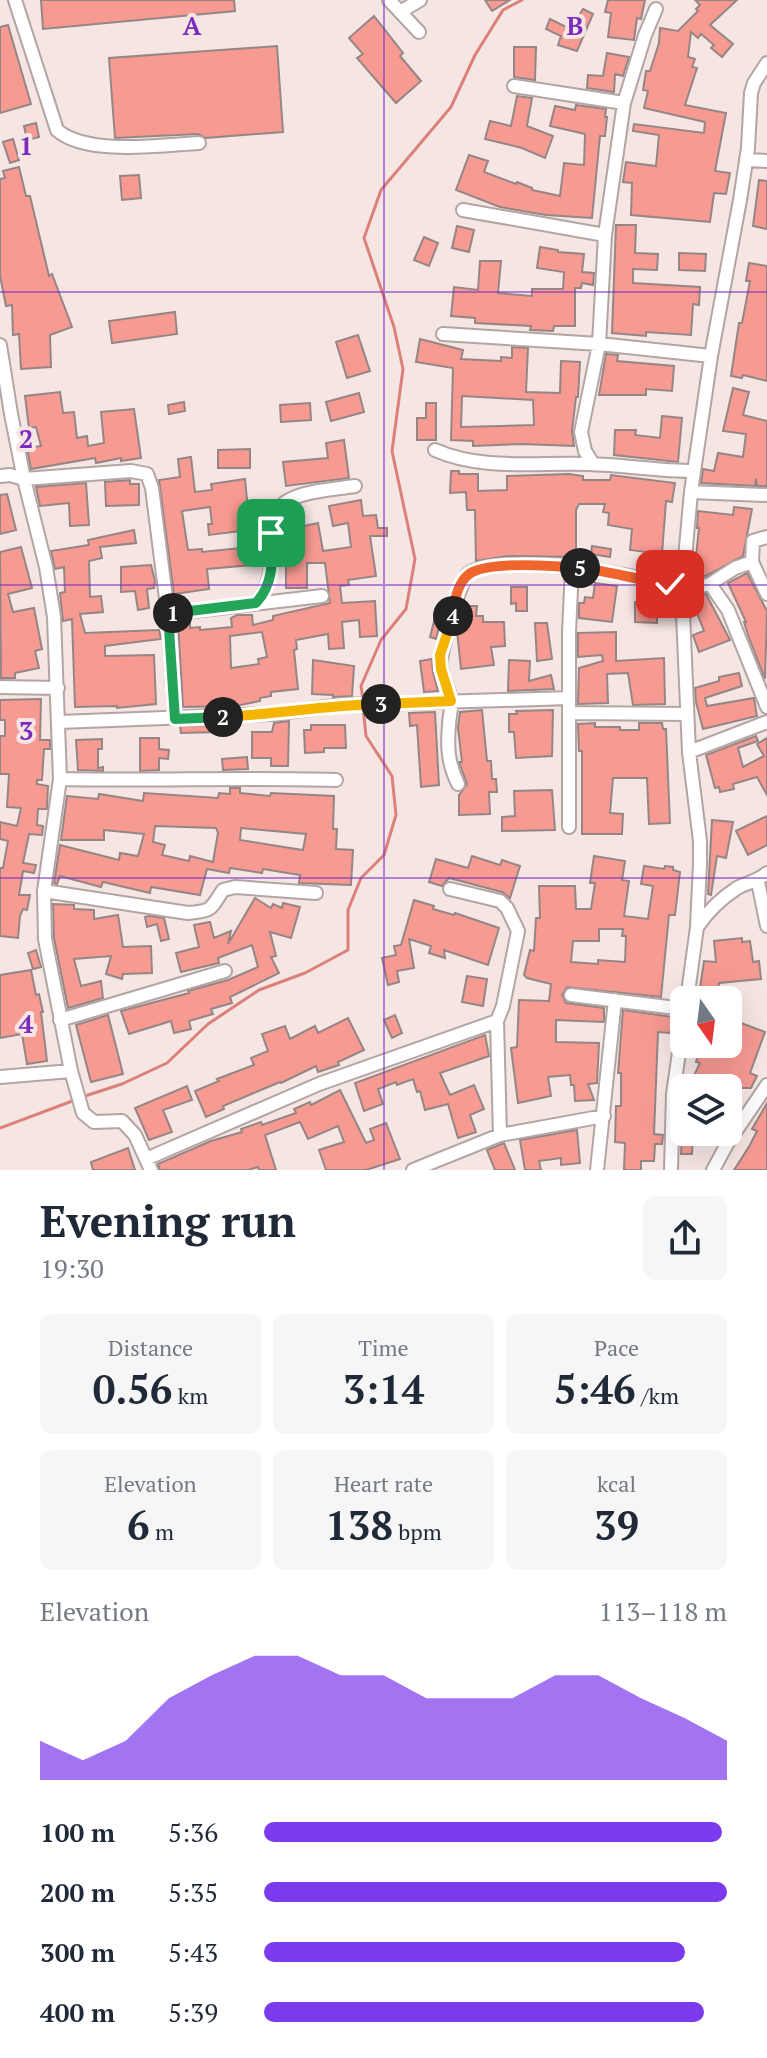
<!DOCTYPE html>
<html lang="en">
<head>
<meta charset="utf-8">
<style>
	body { margin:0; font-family:"PT Serif",serif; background:#f6f6f7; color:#1f2937; height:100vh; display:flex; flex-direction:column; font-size:30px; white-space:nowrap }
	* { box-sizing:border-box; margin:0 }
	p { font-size:26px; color:#747a83 }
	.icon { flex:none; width:44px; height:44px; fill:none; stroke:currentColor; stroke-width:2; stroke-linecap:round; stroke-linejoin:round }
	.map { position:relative; height:1170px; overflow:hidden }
	.side { display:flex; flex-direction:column; background:#fff; flex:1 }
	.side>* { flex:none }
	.needle { width:52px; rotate:166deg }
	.tools { position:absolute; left:670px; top:986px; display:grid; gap:16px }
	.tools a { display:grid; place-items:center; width:72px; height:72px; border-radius:12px; background:#fff; box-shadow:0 8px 32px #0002; font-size:40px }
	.pin { position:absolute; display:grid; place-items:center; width:68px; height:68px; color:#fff; margin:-34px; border-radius:16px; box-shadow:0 4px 12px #0006 }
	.km { position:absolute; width:40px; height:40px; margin:-20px; border-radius:50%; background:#222; color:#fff; font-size:22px; line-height:40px; text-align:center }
	.round { display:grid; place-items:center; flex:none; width:84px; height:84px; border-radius:12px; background:#f6f6f7 }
	.headline { display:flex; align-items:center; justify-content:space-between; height:136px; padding:0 40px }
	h1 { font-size:44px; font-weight:800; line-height:60px }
	.metrics { display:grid; grid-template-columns:repeat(3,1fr); gap:12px; height:136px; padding:8px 40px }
	.metrics div { display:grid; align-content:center; border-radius:12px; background:#f6f6f7; text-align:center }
	.metrics b { font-size:40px; font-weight:800 }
	.metrics small { font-size:22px; font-weight:400 }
	.metrics p { font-size:22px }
	.chart { height:224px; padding:16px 40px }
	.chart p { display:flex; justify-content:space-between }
	.chart svg { width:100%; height:144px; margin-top:8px; fill:#7c3aed; opacity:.7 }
	ul { padding:0 40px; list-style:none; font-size:26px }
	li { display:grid; grid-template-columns:128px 96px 1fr; align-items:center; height:60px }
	li i { height:20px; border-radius:10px; background:#7c3aed }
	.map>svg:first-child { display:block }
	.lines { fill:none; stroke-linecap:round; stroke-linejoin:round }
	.stream { stroke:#db8179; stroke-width:3 }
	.building { fill:#f79a92; stroke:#958685; stroke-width:2; fill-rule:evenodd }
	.minor-casing { stroke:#b3a5a3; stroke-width:16 }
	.minor { stroke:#fff; stroke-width:12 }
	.split-1-casing { stroke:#fff; stroke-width:16 }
	.split-2-casing { stroke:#fff; stroke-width:16 }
	.split-3-casing { stroke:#fff; stroke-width:16 }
	.split-4-casing { stroke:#fff; stroke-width:16 }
	.split-5-casing { stroke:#fff; stroke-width:16 }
	.split-6-casing { stroke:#fff; stroke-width:16 }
	.split-1 { stroke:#22a559; stroke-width:10 }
	.split-2 { stroke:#22a559; stroke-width:10 }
	.split-3 { stroke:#f5b400; stroke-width:10 }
	.split-4 { stroke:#f5b400; stroke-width:10 }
	.split-5 { stroke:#f0652b; stroke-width:10 }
	.split-6 { stroke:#f0652b; stroke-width:10 }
	.grid { fill:none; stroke:#7b2cbf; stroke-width:2; stroke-opacity:0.55 }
	.grid-label { font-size:26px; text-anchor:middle; font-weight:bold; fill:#7b2cbf; stroke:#f5e5e3; stroke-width:8; stroke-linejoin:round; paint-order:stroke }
</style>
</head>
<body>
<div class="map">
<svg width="767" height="1170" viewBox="0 0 767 1170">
	<rect width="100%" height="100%" fill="#f5e5e3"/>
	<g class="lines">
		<path class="stream" d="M363 699 361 686 381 640 406 609 415 559 392 451 403 369 394 327 364 238 381 190 451 107 475 55 503 10 522 0
			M82 1097 122 1084 167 1063 208 1024 259 990 305 973 348 950V910L361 878 384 855 396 815 392 776 366 736 363 707
			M0 1128 75 1100"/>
	</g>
	<path class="building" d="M41 0H234L235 11 43 29Z
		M485 0H510L492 11Z
		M608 0H645L641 19 637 18 634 40 608 37 611 13 605 12Z
		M695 0H737L710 25 733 44 722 57 711 48 714 45 701 34 698 38 691 32 688 57 695 59 692 67 697 68 685 105 726 113 715 171 730 173 726 194 714 193 710 222 631 215 632 183 623 182 626 162 656 166 659 135 633 131 634 124 704 133 705 122 644 108 648 91 643 90 646 71H650L659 43 660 28 678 31 698 11 696 9 700 5Z
		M583 9 593 14 577 51 558 45 561 36 546 29 550 19 570 29Z
		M374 16 403 53 400 56 421 81 396 103 357 58 363 54 349 38Z
		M8 25 31 104 0 113V27Z
		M277 46 283 132 206 138 198 134 115 138 109 58Z
		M514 47H536L535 80 514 77Z
		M607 53 629 57 623 76 615 74 614 92 587 88 588 75 603 76Z
		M517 96 532 98 527 126 553 136 545 158 522 148 485 139 490 121 511 126Z
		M576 105 606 109 605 117H607L605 136H600L592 218 546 215 500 207 456 190 469 155 488 161 484 172 516 184 517 182 532 188V190L560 196 564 163 584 165 585 134 550 126 555 106 575 110Z
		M36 123 39 137 27 140 24 126Z
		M13 139 19 160 10 163 3 142Z
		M19 167 26 196H30L49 276 52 274 72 327 50 335 51 367 21 369 19 334 13 335 12 305 6 306 0 276V179L5 178 3 171Z
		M139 175 141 198 122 200 120 176Z
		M759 180 767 181V229L753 226Z
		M616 225H636L635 253 658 254 657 270 633 269V283L700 287 699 305 693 304 691 335 646 332V336L612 333Z
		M457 226 474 230 469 252 452 248Z
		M424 237 438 243 429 266 414 260Z
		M540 247 558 250V252L584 254 582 272 594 273 593 285 582 283 581 288H575V326H554L553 331 530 330 531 326 475 323V318L451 316 454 287 478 290 480 261H501L498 293 532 296V289H563L564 272 537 268Z
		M679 253 706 254 705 271 679 270Z
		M749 263 767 266V381L743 375 742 378 731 376 739 323H742L750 281H746Z
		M175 312 177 334 112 343 109 321Z
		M358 335 370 371 347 378 336 342Z
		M420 339 463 350 461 359 501 361V357L512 358V347L528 348 526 392 560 393 561 361 580 362 578 397H576L572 431 574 446 522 444 473 446V441L451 440 453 368 416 362ZM462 396 533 400 534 425 461 427Z
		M606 354 618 355 617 361 674 366 672 391 646 389V395H599Z
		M733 388 749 392 743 415 767 421V486H757L756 479 755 486 701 483 703 469 714 471 718 453 743 457 746 434 723 431Z
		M60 392 63 413 74 412 77 438 87 436 88 446 104 443 101 412 134 409 141 458 121 461V458L96 463 95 458 31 469 27 448 41 446 36 427 29 428 25 396Z
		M359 393 364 412 331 421 326 402Z
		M184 402 185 411 169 414 168 405Z
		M310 403 311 420 281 422 280 405Z
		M426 403H436V440H417V418H426Z
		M662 416 682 418 678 462 614 455 615 430H636L635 435 660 438Z
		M344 440 349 478 286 486 283 462 328 458 326 443Z
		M250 449V468H218V450Z
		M191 457 195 492 212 490 211 484 245 479 250 530 209 535 208 524H212L210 507 182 511 188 550 202 549V552L250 547 252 565 207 569 209 589 174 594 159 480 180 477 178 459Z
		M451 471H459V474H478V491L507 490V476L569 474 583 476V480H610L611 475 675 483 672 502 666 501 662 554 630 550 632 529 608 525 609 513 603 512 605 504H579L576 510V557L508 556 476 561 475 510H467L466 492 450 493Z
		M130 480V484H139V505L106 506 105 482Z
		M86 483 89 525 70 526 69 503 40 506 36 487Z
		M7 494 16 530 0 534V495Z
		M361 500 363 516 376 515 378 528H387V536H370L376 576 348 580 349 585 340 586 342 603 375 601 377 636 360 637 359 620 342 622 344 648 329 649 328 634 296 640 297 649 294 650 298 689 271 692V696L260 698V701L236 706 183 707 178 622 190 620V628L200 627V630L232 627 231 618 237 615H252L253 625 273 620V616L330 603 325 563H307V588H286V546H302L299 527 318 523 323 551 351 547 348 523 333 526 329 506ZM262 632 267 657 258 659 259 664 231 668 230 636Z
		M734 507 752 509 743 556 706 576 694 575 699 528H697L698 511 733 515Z
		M301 510 304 523 286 526 284 517 287 513Z
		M134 530 136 543 100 547 102 558 89 561 90 597 101 596 103 612 80 614 85 633 159 630 161 639 105 646V656L154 655 156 704 117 708V706L75 707 72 619 63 621 60 593 65 592 64 567 55 569 51 551 89 545 88 540Z
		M592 546 611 549 610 557 591 554Z
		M21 547 32 588 8 594 13 612 34 608 42 649 35 651 39 668 15 673V678H1L0 552Z
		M151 565 155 581 154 588 147 589 149 608 138 610 135 591 121 592V567Z
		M747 573 767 611 765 679 748 635 744 622H746L728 583Z
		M595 583 617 586 612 622 579 618V603H584L585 597 593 598Z
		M511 587H527V611H516V603L511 604Z
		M706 594 730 640 699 652 693 635 704 631 691 598Z
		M635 602 669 604 668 614 657 613V623L635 622Z
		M467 606H477L476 616H483V622H504L505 646 491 647 494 665 461 669 457 631 461 615H466Z
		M435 617 441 619 436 639 430 637Z
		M535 623H547L552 659 537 661Z
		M616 632V661L664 658 665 704 633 705 628 673 607 674 608 703 578 704 579 668 603 661 602 655 578 657V633Z
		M432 659 433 672 438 691 424 692 420 661Z
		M313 660 354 666 352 696 333 697V695L312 694Z
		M509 660 530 661 529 681 551 675 554 689 508 691Z
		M739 673 742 686 705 698 707 706 754 698 757 716 703 729 696 702 695 688 719 681V677Z
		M41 699 40 740H50V749H44L42 780H37V784L48 786 47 809H38L37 825 43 826 42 835 29 834 23 863 36 865 34 873 23 871 19 895H30L27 910 23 909 20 916 18 938 0 936V868H3L8 841 0 839V822L17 826 21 808 7 807 9 774H0V736H5V720H0V700Z
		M482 710 487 761H491L492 779H496L497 792H489L490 814 459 815V795L467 784 459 762H462L458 728 460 712Z
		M553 710 552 756 516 758 514 732H509V714H517L516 711Z
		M435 712 439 785 421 787 417 725 410 726 409 713Z
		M289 721 288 766H271V758H252V732H272L274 723Z
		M595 723V727H620V730H639V723H662L663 729H666L670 823 649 824 647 778H613L610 813 623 814 622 834H582V751H579L578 724Z
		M237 724V729L220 730V732L181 733 180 726Z
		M311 725H345L346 748H324V752L305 753 304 730H311Z
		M756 736 758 741 738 748 743 767 764 756 757 744 767 738V795L757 777 733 784 734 789 720 792 719 787 715 788 706 755Z
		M140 738H159V749L169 750 168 759 159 758V770L140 771Z
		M102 739V749H98V768L103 767V771L78 770 76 740Z
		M247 757 248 769 223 770 222 759Z
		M230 788H240V793L270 796 271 793 334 796 333 829H337L336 849 353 850 351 885 299 883 300 875 263 869 262 873 230 868 229 873 207 869 200 895 151 887 150 893 103 882 101 887 60 876 57 884 54 883 60 845 119 860 120 853 138 856 144 834 104 830V840H61L67 796 98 799 99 794 143 801 144 793 218 798 219 793 230 794ZM155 826 216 828 218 833 213 862 190 856 189 861 162 855 165 845 153 842ZM241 828 306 834 303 850 240 840Z
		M552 790 555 830 502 831V817L515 816 514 791Z
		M767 816V845L748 855 736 831Z
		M712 820 733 822 726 858 717 856 711 895 708 894Z
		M472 856 500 865 502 860 520 866 510 898 502 892 449 878 442 886 429 882 436 859 468 868Z
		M594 856 625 861 622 880 629 881 624 916 648 919 653 886 641 884 644 866 664 869 665 866 673 867V870L680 872 675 915H669L661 997 567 987 562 995 566 1003 604 1008V1022L556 1020V1042L599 1043 597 1083 588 1084 594 1100 575 1101 574 1085H571L570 1075 548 1077 551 1096 518 1103 511 1048 517 1047 519 1000 549 1001 551 984 527 978 524 975 530 950 534 951 536 918H540L539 886H575L576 909H591L595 883H590ZM599 929H623L622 936H626L625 962 598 960V964L571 962 573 941H599Z
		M255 898 271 908 273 904 282 908 283 903 300 907 291 938 270 932 276 956 271 957 279 973 230 997 232 1003 211 1009 213 1014 189 1021 191 1029 174 1033 171 1021 129 1034 121 1011 189 993 188 991 228 980 258 967 252 945 218 958 219 963 181 972 176 953 199 947 194 925 210 922 214 938 231 931 228 944Z
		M414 900 434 906 433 909 454 915 455 913 499 928 488 965 444 950 445 958 429 953 431 946 409 939 414 968 397 971 399 982 388 985 382 958 396 955 394 946 401 945Z
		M53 904 74 905V909L94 910V919L118 915 123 947 151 946 152 973 123 974 122 979 106 974 111 956 74 959 81 986 101 981 103 998 68 1008 54 938Z
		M149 916 164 918 169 939 161 941 157 924 147 927 145 917Z
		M742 938V942L750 941 753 962 759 961 761 979 719 983 717 997 699 995 704 961 716 962 714 941Z
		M36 950 41 967 33 969 28 953Z
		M31 970 36 995 39 994 43 1012H41L47 1061 27 1064 22 1034 0 1038V975Z
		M467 976 487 979 483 1006 462 1002Z
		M623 1010 673 1017 670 1033 658 1032 654 1134 663 1135 662 1144H655L654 1161H641V1170H624L625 1143 615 1142 616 1106H621V1073H618Z
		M108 1015 123 1074 91 1082 76 1025Z
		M395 1015 402 1033 392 1038 384 1020Z
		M348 1018 364 1050 338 1062 339 1065 318 1072 316 1066 281 1083 280 1082 223 1106 224 1109 206 1117 195 1091 219 1081 217 1079 254 1065 251 1058 268 1051 262 1034 285 1026 290 1039 315 1026 318 1033Z
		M728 1018 765 1032 750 1073 757 1076 751 1088H688L700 1063 696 1062 700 1047 706 1050 708 1044H728Z
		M485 1035 489 1056 440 1073 450 1095 474 1085 484 1109 470 1115 476 1132 458 1138 448 1104 425 1110 420 1091 417 1092 413 1079 397 1085 396 1082 378 1089 383 1104 364 1111 355 1083Z
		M187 1086 192 1100 163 1110 172 1132 149 1140 135 1108Z
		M340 1090 366 1143 374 1140 370 1129 386 1123 400 1159 366 1170H326L319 1150 344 1142 338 1126 308 1139 300 1122 265 1135 276 1170H259L258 1167 248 1170H160L158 1164 211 1141 242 1132 241 1129 261 1122 262 1125 296 1113 294 1109 310 1102 311 1105Z
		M767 1103V1170H734L750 1145 757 1131 752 1129Z
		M577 1130 580 1163 561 1165V1158L539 1161 541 1170H525L520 1140Z
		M682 1134 693 1135 692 1154H681Z
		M504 1143 515 1170H495L487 1150Z
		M128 1148 135 1170H93L91 1162Z"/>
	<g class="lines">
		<defs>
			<path id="minor" d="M15 0 57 130C86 156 162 145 199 143
				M389 0 419 32
				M400 12 420 0
				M514 86 624 103
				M746 160 767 161
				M463 210 605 235
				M443 334 599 344 711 356
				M0 345 11 414 24 479 46 567 54 617 60 779 44 891 45 939 71 1071 83 1113 94 1122 122 1121 135 1135 151 1170
				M435 450C482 471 538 462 589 464 624 465 659 471 694 471
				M593 464 585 451 581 432 599 344 605 235 624 103 645 35 656 9
				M0 476 10 475 24 479 131 471 147 474 152 488 168 614 175 719
				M691 492 711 356 740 200 748 148 751 93 754 83 767 63
				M752 562 767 594
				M710 584 728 610 767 707
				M256 603C290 564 249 518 293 498 312 490 335 489 355 486
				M168 614 322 596
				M0 687 58 688
				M570 713 687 714
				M59 722 272 714 342 705 569 698
				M689 752 767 722
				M60 779C152 781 244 777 336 780
				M458 784C448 763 447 748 449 725 449 718 452 709 451 701 449 689 442 678 441 666 440 654 459 582 468 574 495 552 652 574 682 591L710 584 735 568 752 562 753 541 767 537
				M569 827V632L572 568
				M758 882 767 926
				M450 889 500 901 507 908 518 931 503 1006 497 1021 500 1135
				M44 891 188 913C212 911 210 910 223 890L235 887 316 893
				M698 926C708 911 722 898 737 888 748 882 757 882 767 873
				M571 995 684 1009
				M687 1000 697 927 700 863V841L689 752 682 591 691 492 767 495
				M60 1020 225 971
				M0 1077 71 1071
				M146 1159 319 1084 497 1021
				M413 1170 500 1135 604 1116
				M597 1170 615 1000
				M671 1170 673 1094 684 1018
				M713 1170 727 1144 767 1085"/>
		</defs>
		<use href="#minor" class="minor-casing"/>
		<use href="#minor" class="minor"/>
	</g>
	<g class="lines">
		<defs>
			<path id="split-1" d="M173 613 256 603C275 582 272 560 271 533"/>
			<path id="split-2" d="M173 613 168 614 175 719 223 717"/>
			<path id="split-3" d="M223 717C276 714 328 705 381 704"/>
			<path id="split-4" d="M381 704 451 701 441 669 440 655 453 616"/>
			<path id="split-5" d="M453 616C454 602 457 584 468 575 485 560 557 566 580 568"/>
			<path id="split-6" d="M580 568C611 571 639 581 670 584"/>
		</defs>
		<use href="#split-1" class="split-1-casing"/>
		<use href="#split-2" class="split-2-casing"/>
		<use href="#split-3" class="split-3-casing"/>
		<use href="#split-4" class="split-4-casing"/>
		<use href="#split-5" class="split-5-casing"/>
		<use href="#split-6" class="split-6-casing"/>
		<use href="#split-1" class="split-1"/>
		<use href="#split-2" class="split-2"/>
		<use href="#split-3" class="split-3"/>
		<use href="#split-4" class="split-4"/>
		<use href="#split-5" class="split-5"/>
		<use href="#split-6" class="split-6"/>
	</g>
	<path class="grid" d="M384 0V1170M0 292H767M0 585H767M0 878H767"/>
	<g class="grid-label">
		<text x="192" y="35">A</text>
		<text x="575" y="35">B</text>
		<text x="26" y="155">1</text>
		<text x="26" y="448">2</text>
		<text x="26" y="740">3</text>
		<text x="26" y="1033">4</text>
	</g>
</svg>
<div class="tools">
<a><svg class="needle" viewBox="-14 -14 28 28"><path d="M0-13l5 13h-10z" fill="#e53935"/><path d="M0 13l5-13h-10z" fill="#747a83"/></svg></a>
<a><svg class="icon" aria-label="layers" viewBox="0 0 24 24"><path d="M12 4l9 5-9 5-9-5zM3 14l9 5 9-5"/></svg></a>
</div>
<div class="pin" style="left:271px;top:533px;background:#1e9e55"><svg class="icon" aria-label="arrive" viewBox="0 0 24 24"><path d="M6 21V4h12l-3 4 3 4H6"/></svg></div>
<div class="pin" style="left:670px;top:584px;background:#d93025"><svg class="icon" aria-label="check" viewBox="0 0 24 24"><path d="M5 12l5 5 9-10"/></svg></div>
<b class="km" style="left:173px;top:613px">1</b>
<b class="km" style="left:223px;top:717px">2</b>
<b class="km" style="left:381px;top:704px">3</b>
<b class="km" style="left:453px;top:616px">4</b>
<b class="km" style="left:580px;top:568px">5</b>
</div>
<section class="side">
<div class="headline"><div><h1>Evening run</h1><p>19:30</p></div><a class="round"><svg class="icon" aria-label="share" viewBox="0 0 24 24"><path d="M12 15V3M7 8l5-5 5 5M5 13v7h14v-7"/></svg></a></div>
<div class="metrics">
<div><p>Distance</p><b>0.56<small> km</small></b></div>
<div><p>Time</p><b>3:14</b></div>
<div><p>Pace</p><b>5:46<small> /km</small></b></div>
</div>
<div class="metrics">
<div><p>Elevation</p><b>6<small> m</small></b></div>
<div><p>Heart rate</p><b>138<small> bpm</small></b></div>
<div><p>kcal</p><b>39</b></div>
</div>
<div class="chart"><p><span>Elevation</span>113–118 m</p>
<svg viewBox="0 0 160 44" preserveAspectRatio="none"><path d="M0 44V32L10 38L20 32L30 19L40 12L50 6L60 6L70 12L80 12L90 19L100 19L110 19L120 12L130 12L140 19L150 25L160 32V44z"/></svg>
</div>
<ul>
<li><b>100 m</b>5:36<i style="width:99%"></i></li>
<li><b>200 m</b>5:35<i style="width:100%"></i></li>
<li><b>300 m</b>5:43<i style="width:91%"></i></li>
<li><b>400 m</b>5:39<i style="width:95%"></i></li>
</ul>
</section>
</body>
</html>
